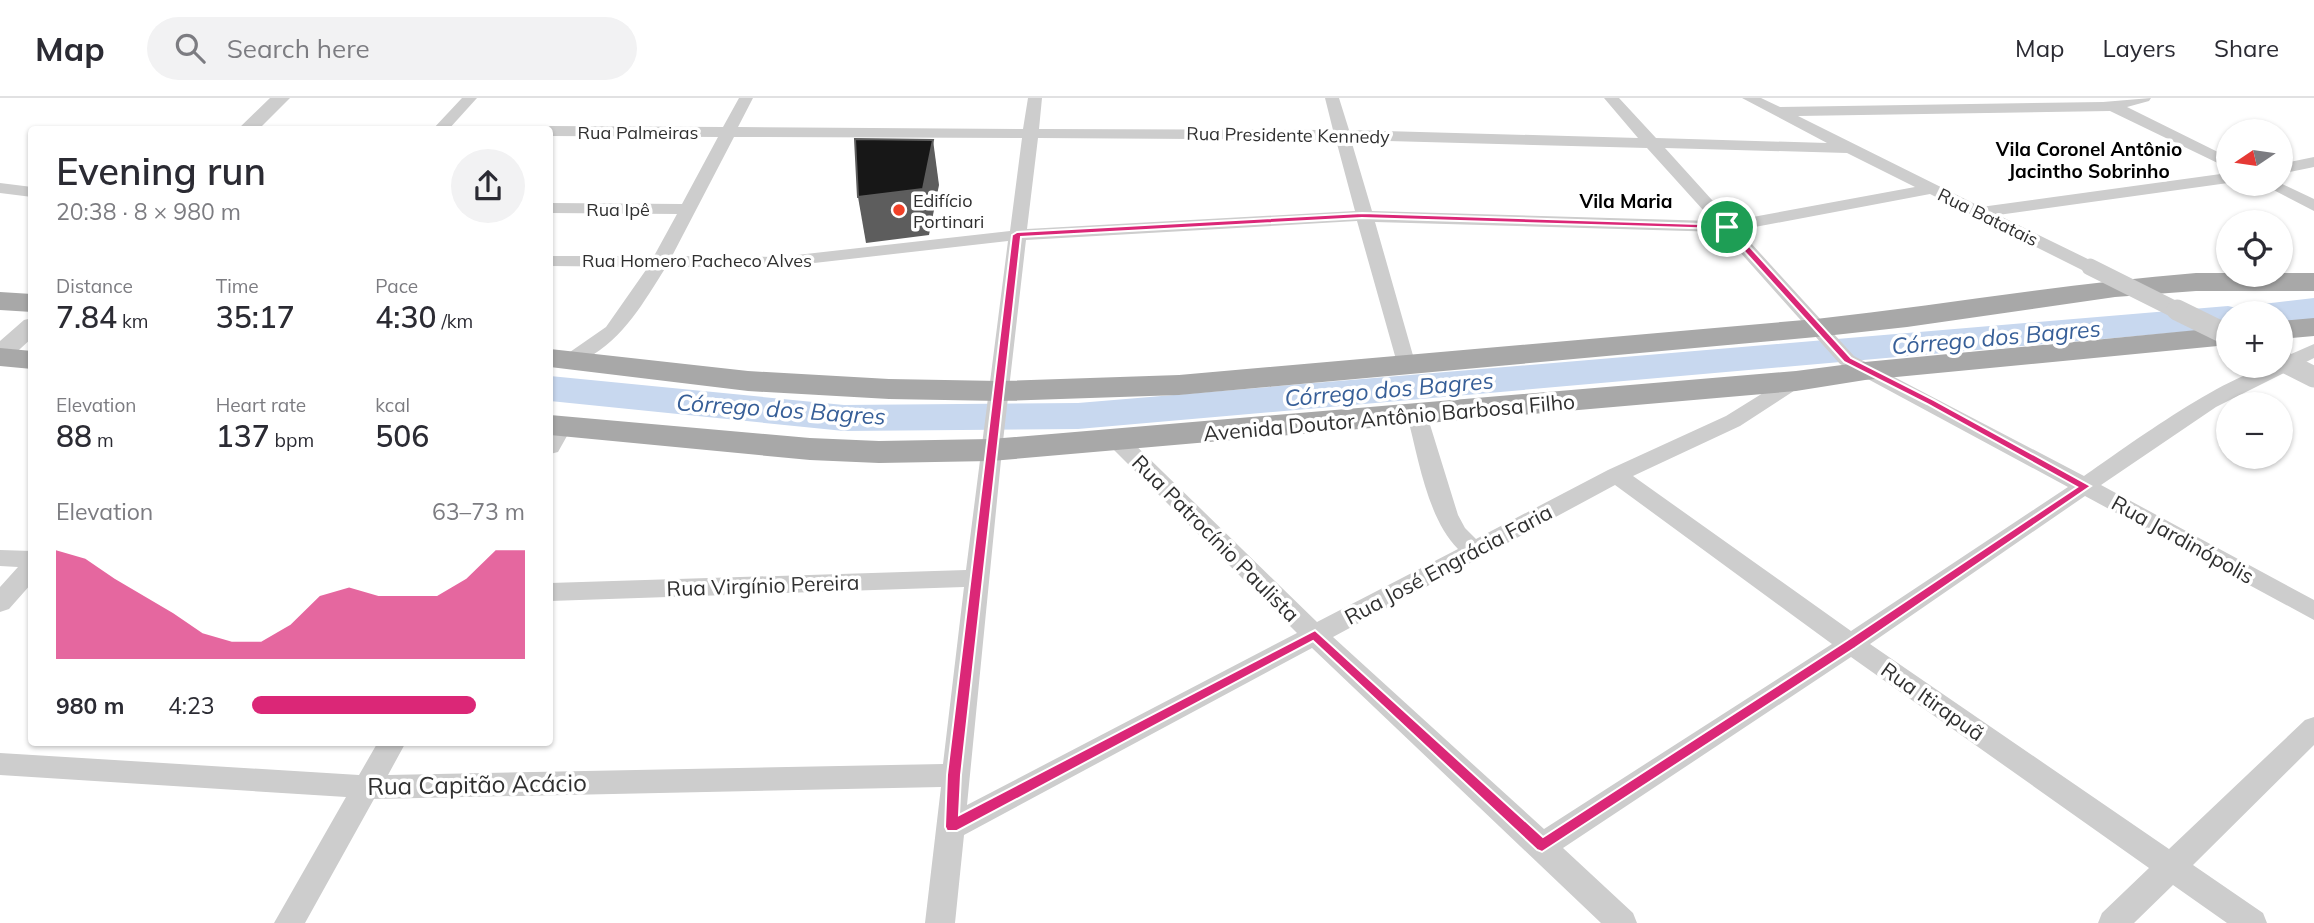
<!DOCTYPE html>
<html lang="en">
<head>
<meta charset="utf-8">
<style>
	body { margin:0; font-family:Mulish,sans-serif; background:#f2f2f3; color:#2b2b33; height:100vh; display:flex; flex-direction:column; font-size:26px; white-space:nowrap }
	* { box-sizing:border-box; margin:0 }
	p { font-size:23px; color:#7c7c81 }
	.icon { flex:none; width:38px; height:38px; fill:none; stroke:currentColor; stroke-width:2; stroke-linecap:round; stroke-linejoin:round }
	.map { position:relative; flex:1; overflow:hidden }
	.sheet { position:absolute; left:28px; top:28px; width:525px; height:620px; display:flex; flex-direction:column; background:#fff; border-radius:7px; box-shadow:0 2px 5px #0004 }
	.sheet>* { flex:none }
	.needle { width:46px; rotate:257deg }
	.buttons { position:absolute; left:2216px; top:21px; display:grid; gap:14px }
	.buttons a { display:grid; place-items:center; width:77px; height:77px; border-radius:50%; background:#fff; box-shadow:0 2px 5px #0004; font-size:35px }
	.pin { position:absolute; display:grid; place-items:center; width:60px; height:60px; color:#fff; margin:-30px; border:4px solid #fff; border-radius:50%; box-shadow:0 2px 7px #0007 }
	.round { display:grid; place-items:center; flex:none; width:74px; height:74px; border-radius:37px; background:#f2f2f3 }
	.overview { display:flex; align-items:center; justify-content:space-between; height:119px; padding:0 28px }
	h1 { font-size:38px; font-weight:600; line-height:52px }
	.figures { display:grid; grid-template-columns:repeat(3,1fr); gap:10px; height:119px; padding:7px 28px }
	.figures div { display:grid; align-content:center }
	.figures b { font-size:30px; font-weight:600 }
	.figures small { font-size:19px; font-weight:400 }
	.figures p { font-size:19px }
	.chart { height:196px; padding:14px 28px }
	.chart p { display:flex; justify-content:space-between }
	.chart svg { width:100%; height:126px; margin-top:7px; fill:#db2777; opacity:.7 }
	ul { padding:0 28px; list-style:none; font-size:23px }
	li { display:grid; grid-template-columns:112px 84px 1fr; align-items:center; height:52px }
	li i { height:18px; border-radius:9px; background:#db2777 }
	header { display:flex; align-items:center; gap:42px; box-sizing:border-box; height:98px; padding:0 35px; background:#fff; border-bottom:2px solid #e1e1e2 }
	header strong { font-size:33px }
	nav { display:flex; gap:38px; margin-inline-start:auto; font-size:24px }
	.search { width:490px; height:63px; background:#f2f2f3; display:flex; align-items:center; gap:18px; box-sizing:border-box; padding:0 24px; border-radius:38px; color:#7c7c81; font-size:26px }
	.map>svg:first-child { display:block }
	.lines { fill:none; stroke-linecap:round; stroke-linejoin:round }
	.river { fill:#c8d8ef; fill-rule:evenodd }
	.minor { fill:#cdcdcd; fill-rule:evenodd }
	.tertiary { fill:#cdcdcd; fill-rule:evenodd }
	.primary { fill:#a8a8a8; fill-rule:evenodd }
	.minor-bridge-far1 { stroke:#cdcdcd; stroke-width:17 }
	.minor-bridge { stroke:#cdcdcd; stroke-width:21 }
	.shaded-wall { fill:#5d5d5d }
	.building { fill:#171717; stroke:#5d5d5d; stroke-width:2 }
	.route { fill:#db2777; stroke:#fff; stroke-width:2; fill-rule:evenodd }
	.poi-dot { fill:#f14128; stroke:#fff; stroke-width:2.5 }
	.labels { text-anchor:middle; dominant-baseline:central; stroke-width:7; stroke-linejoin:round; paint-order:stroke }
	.far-street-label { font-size:18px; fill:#303030; stroke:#fff }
	.far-poi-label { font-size:18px; fill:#303030; stroke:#fff; text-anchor:start }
	.far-neighbourhood-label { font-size:19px; font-weight:bold; fill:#000; stroke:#fff }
	.street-label { font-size:21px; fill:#303030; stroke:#fff }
	.water-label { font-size:23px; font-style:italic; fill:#375f98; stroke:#fff }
	.near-street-label { font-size:24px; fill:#303030; stroke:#fff }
</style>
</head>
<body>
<header>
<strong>Map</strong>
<div class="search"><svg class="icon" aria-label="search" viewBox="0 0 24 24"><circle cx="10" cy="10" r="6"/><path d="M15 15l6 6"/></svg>Search here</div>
<nav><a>Map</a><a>Layers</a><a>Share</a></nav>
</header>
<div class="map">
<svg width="2314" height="825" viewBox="0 0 2314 825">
	<rect width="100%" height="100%" fill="#fff"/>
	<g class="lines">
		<path class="river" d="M2314 200V222L2280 225V215H2248L2254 207Z
			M2228 208 2241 211 2245 215H2228V230L1078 331 844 333 550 303V278L844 307 1078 305Z"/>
		<path class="minor" d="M462 0H477L448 32H432Z
			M739 0H753L738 29 1023 31 1028 0H1042L1039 31 1333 32 1325 0H1339L1349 32 1638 40 1604 0H1619L1656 40 1827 45 1742 0H1761L1780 9 2103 4 2151 0 2149 3 2127 9 2228 59V70L2110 13 1798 18 1981 109 2228 75V85L1998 117 2096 165 2099 169 2096 173H2084L1930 96 1739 132 1854 258 2084 378C2125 350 2235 268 2280 268V261L2314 246V260L2216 309 2101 387 2314 502V522L2085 398 1870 546 2169 751 2305 622 2314 619V647L2193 767 2263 815 2267 825H2227L2173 787 2134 825H2098L2102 815 2149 770 1851 559 1563 750 1633 815 1637 825H1601L1312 550 964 737 955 825H925L941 689 374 701 305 825H274L346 699 0 677V655L359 677 378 644H406L388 677 943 666 964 489 550 503V485L966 472 1008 143 779 169H666C643 205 625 239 586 261 577 266 570 270 560 267L557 263 606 229 648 169 550 168V158H654L677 116 550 115V105L682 106 718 39 550 38V32H543L550 28 723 29ZM734 39 1022 40 1010 133 779 159 672 158ZM1038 40 1336 42 1355 113 1027 131ZM1351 42 1647 50 1713 123 1372 113ZM1665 50 1847 55 1915 89 1731 123ZM1357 123 1399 272H1413L1416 268 1375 124 1722 134 1840 266 2068 389 1851 533 1633 378 1740 328 1803 287 1806 283 1803 279H1789L1726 318 1608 372 1476 441 1465 430 1458 417 1427 317 1424 312H1410L1407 317C1418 358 1427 420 1458 451L1317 524 1125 337H1109L1106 342 1109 347 1297 535 967 707 1002 352 1026 142ZM1615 387 1832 546 1544 731 1333 539Z
			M2314 59V69L2280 76V66Z
			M0 85 32 89V99L0 95Z
			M2280 85 2314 101V113L2262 86Z
			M561 322 568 324 572 329 558 354 550 356V331L554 324Z
			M0 452 32 453V485L9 511 0 514V489L18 469 0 468Z"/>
		<path class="tertiary" d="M270 0H290L258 32H237Z
			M32 220V240L9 261 0 263V243L24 222Z"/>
		<path class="primary" d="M2196 175H2314V193H2196L2115 199 1907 229 1816 239 1179 297 1000 303 889 301 748 293 550 269V251L748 273 889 281 1000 283 1179 277 1816 221C1943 207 2069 185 2196 175Z
			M0 194 32 196V214L0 212Z
			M2314 220V238L2280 241V223Z
			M2228 229V247L1865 282 1796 293 991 363 879 365 810 362 550 337V317L810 340 879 343 991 341 1796 273 1865 264Z
			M0 250 32 253V271L0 268Z"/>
		<path class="minor-bridge-far1" d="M2090 169 2180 214"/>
		<path class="minor-bridge" d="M2177 212 2228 237
			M2280 262 2314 279"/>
	</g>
	<path class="shaded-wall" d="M933 42 939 87 929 137 866 145 858 99Z"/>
	<path class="building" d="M855 41 933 42 923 91 858 99Z"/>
	<path class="route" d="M1362 115 1730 127 1851 260 1934 302 2091 388 1855 550 1542 754 1537 752 1313 543 957 733H947L945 729 947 677 1012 137 1017 134ZM1362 120 1724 131 1844 264 1927 306 2077 389 1846 543 1543 739 1315 532 959 717 961 677 1021 139Z"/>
	<circle class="poi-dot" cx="899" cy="112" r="7"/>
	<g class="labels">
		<g class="far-street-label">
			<text x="638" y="34">Rua Palmeiras</text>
			<text transform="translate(1288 37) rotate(1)">Rua Presidente Kennedy</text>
			<text x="618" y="111">Rua Ipê</text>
			<text transform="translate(1988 119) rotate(26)">Rua Batatais</text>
			<text x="697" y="162">Rua Homero Pacheco Alves</text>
		</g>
		<g class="far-poi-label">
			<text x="913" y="102">Edifício<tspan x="913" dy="21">Portinari</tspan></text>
		</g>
		<g class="far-neighbourhood-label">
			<text x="2089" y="51">Vila Coronel Antônio<tspan x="2089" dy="22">Jacintho Sobrinho</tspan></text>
			<text x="1626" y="103">Vila Maria</text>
		</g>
		<g class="street-label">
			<text transform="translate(1389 319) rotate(-5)">Avenida Doutor Antônio Barbosa Filho</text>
			<text transform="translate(1216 440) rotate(45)">Rua Patrocínio Paulista</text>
			<text transform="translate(2183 441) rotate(29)">Rua Jardinópolis</text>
			<text transform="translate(1448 466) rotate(-28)">Rua José Engrácia Faria</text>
			<text transform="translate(763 487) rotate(-2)">Rua Virgínio Pereira</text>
			<text transform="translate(1933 603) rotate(35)">Rua Itirapuã</text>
		</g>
		<g class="water-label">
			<text transform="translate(1996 239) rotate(-5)">Córrego dos Bagres</text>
			<text transform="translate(1389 291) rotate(-5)">Córrego dos Bagres</text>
			<text transform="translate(781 311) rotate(4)">Córrego dos Bagres</text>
		</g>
		<g class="near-street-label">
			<text transform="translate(477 686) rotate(-1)">Rua Capitão Acácio</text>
		</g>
	</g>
</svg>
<div class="buttons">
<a><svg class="needle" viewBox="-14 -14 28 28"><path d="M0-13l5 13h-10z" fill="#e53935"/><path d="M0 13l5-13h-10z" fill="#7c7c81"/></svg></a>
<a><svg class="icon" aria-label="locate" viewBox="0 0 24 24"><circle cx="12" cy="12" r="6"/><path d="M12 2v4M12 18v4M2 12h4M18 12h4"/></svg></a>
<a>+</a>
<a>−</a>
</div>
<div class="pin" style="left:1727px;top:129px;background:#1e9e55"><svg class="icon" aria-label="arrive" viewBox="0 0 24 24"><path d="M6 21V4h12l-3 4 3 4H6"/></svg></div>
<section class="sheet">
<div class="overview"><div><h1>Evening run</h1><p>20:38 · 8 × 980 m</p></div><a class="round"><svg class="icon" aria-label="share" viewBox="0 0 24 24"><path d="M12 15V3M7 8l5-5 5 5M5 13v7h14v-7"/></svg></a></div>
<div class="figures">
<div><p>Distance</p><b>7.84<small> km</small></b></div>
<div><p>Time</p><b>35:17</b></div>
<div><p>Pace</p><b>4:30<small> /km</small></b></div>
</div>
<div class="figures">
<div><p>Elevation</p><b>88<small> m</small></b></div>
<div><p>Heart rate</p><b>137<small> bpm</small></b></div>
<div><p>kcal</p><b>506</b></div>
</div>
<div class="chart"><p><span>Elevation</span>63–73 m</p>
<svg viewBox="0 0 160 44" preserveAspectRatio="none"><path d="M0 44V6L10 9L20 16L30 22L40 28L50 35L60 38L70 38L80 32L90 22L100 19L110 22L120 22L130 22L140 16L150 6L160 6V44z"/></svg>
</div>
<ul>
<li><b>980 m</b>4:23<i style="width:82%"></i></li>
</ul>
</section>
</div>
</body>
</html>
